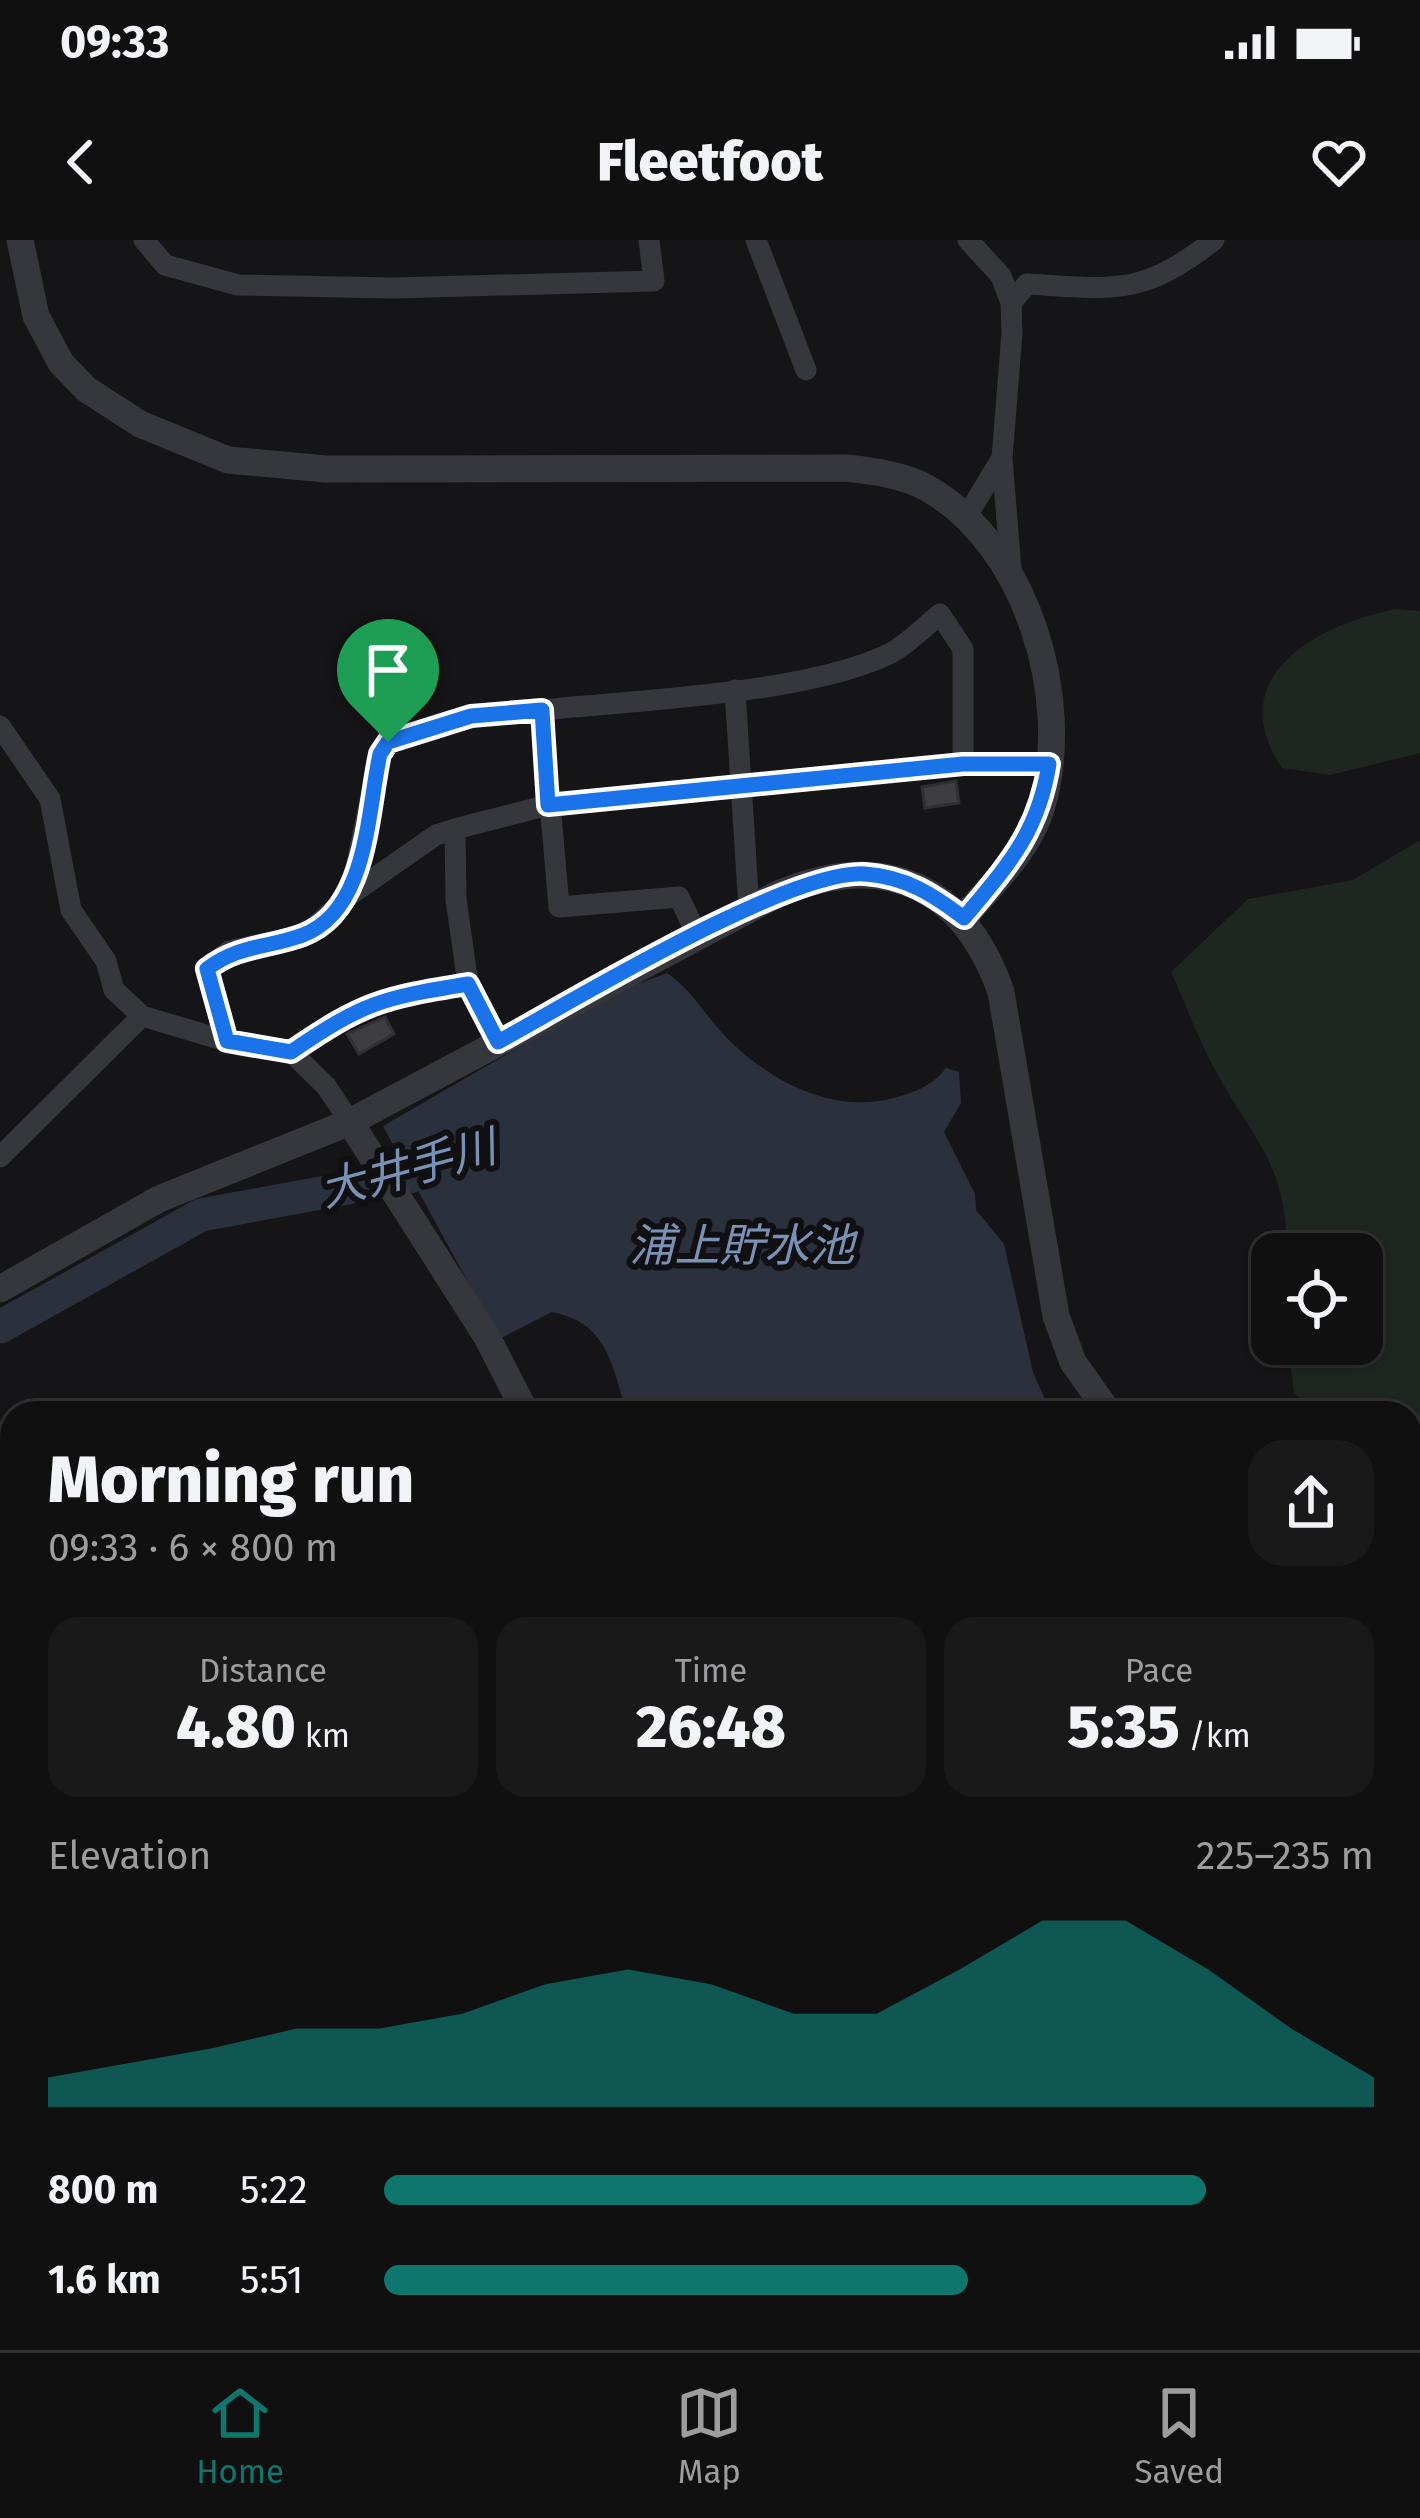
<!DOCTYPE html>
<html lang="en">
<head>
<meta charset="utf-8">
<style>
	body { margin:0; font-family:"Fira Sans","Noto Sans JP",sans-serif; background:#19191a; color:#f1f3f6; height:100vh; display:flex; flex-direction:column; font-size:45px; white-space:nowrap }
	* { box-sizing:border-box; margin:0 }
	p { font-size:39px; color:#9c9d9f }
	.icon { flex:none; width:66px; height:66px; fill:none; stroke:currentColor; stroke-width:2; stroke-linecap:round; stroke-linejoin:round }
	.map { position:relative; flex:1; overflow:hidden }
	.drawer { position:absolute; left:0px; top:1161px; width:1422px; height:951px; display:flex; flex-direction:column; background:#101011; border-radius:36px 36px 0 0; box-shadow:0 3px 9px #0004,0 0 0 3px #303031 }
	.drawer>* { flex:none }
	.fabs { position:absolute; left:1251px; top:993px; display:grid; gap:24px }
	.fabs a { display:grid; place-items:center; width:132px; height:132px; border-radius:24px; background:#101011; box-shadow:0 3px 9px #0004,0 0 0 3px #303031; font-size:60px }
	.pin { position:absolute; display:grid; place-items:center; width:102px; height:102px; color:#fff; margin:-123px -51px; border-radius:50% 50% 50% 0; rotate:-45deg; box-shadow:0 0 12px #0007 }
	.pin .icon { rotate:45deg }
	.round { display:grid; place-items:center; flex:none; width:126px; height:126px; border-radius:36px; background:#19191a }
	.head { display:flex; align-items:center; justify-content:space-between; height:204px; padding:0 48px }
	h1 { font-size:66px; font-weight:800; line-height:90px }
	.metrics { display:grid; grid-template-columns:repeat(3,1fr); gap:18px; height:204px; padding:12px 48px }
	.metrics div { display:grid; align-content:center; border-radius:30px; background:#19191a; text-align:center }
	.metrics b { font-size:60px; font-weight:800 }
	.metrics small { font-size:33px; font-weight:400 }
	.metrics p { font-size:33px }
	.chart { height:336px; padding:24px 48px }
	.chart p { display:flex; justify-content:space-between }
	.chart svg { width:100%; height:216px; margin-top:12px; fill:#0f766e; opacity:.7 }
	ul { padding:0 48px; list-style:none; font-size:39px }
	li { display:grid; grid-template-columns:192px 144px 1fr; align-items:center; height:90px }
	li i { height:30px; border-radius:15px; background:#0f766e }
	.status { display:flex; justify-content:space-between; align-items:center; height:84px; padding:0 60px; background:#101011; direction:ltr }
	.status svg { height:33px; fill:currentColor }
	header { display:flex; justify-content:space-between; align-items:center; height:156px; padding:0 48px; background:#101011; font-size:54px; font-weight:800 }
	.dock { display:flex; justify-content:space-around; align-items:center; height:168px; border-top:3px solid #303031; background:#101011; font-size:33px; color:#9c9d9f }
	.dock a { display:grid; justify-items:center; gap:6px }
	.dock .on { color:#0f766e }
	.map>svg:first-child { display:block }
	.green { fill:#1d261f }
	.water { fill:#2a313c }
	.lines { fill:none; stroke-linecap:round; stroke-linejoin:round }
	.river { stroke:#2a313c; stroke-width:33 }
	.building { fill:#3d3d42; stroke:#302f33; stroke-width:3 }
	.service { stroke:#36363d; stroke-width:10 }
	.minor { stroke:#36363d; stroke-width:21 }
	.tertiary { stroke:#36363d; stroke-width:27 }
	.route-casing { stroke:#fff; stroke-width:24 }
	.route { stroke:#1a73e8; stroke-width:15 }
	.labels { text-anchor:middle; dominant-baseline:central; stroke-width:12; stroke-linejoin:round; paint-order:stroke }
	.water-label { font-size:45px; font-style:italic; fill:#7a91b6; stroke:#101012 }
</style>
</head>
<body>
<div class="status"><b>09:33</b><svg viewBox="0 0 49 12"><path d="M0 12V9h3v3zM5 12V6h3v6zM10 12V3h3v9zM15 12V0h3v12zM26 1h20v11H26zM47 4h2v5h-2z"/></svg></div>
<header><svg class="icon" aria-label="back" viewBox="0 0 24 24"><path d="M15 5l-7 7 7 7"/></svg>Fleetfoot<svg class="icon" aria-label="heart" viewBox="0 0 24 24"><path d="M12 20l-8-8c-3-5 5-10 8-4 3-6 11-1 8 4z"/></svg></header>
<div class="map">
<svg width="1420" height="2110" viewBox="0 0 1420 2110">
	<rect width="100%" height="100%" fill="#151517"/>
	<path class="green" d="M1395 369 1420 371V513L1330 535 1282 528C1221 437 1316 385 1395 369Z
		M1420 600V1200L1410 1201V1173H1317L1294 1153 1288 1104H1362V1014H1287C1287 920 1252 900 1213 826 1197 796 1185 763 1171 732L1248 659 1353 640Z
		M0 1248 12 1251V1491L0 1500Z
		M12 1609V2100H298L306 2110H0V1618Z"/>
	<path class="water" d="M667 733C689 748 700 767 717 787 759 836 827 874 890 859 911 854 933 846 946 828L959 832 961 863 944 892 975 954 976 970 1004 1004 1033 1132 1051 1173H627C612 1125 608 1083 552 1072L499 1099 383 886 609 755Z
		M1410 1459 1420 1464V1934L1410 1928Z"/>
	<g class="lines">
		<path class="river" d="M0 1087 201 975 413 936 448 919"/>
	</g>
	<path class="building" d="M956 541 959 563 925 568 922 547Z
		M385 777 394 794 359 814 347 794Z"/>
	<g class="lines">
		<path class="service" d="M0 1534 12 1526"/>
		<path class="minor" d="M144 0 165 25 238 45 392 48 654 41 649 0
			M756 0 806 130
			M1011 63 1027 44C1115 49 1141 57 1214 0
			M1002 218 1011 330
			M965 279 1002 218 1012 93 1011 63 1001 36 968 0
			M735 450 749 669
			M0 486 50 559 71 670 106 721 114 750 142 776 243 806 291 812 326 846 350 882
			M350 655 380 514 388 502 471 476 542 470
			M698 697 679 657 559 667 542 470C637 460 806 454 889 414 907 405 924 387 940 374L963 409V524
			M227 801 207 729 229 711 305 695 350 655 436 595 455 589
			M498 803 468 744 456 659 455 589 548 565 963 524H1049
			M291 812C363 762 382 758 468 744
			M0 917 142 776
			M552 2100 558 2106 599 2100
			M880 2100 882 2110
			M1050 2100 1057 2110
			M1258 2100 1266 2110"/>
		<path class="tertiary" d="M20 0 36 76 61 123 86 149 140 184 228 220 326 229 847 228C873 231 904 235 927 248 1027 304 1073 459 1042 566 1030 609 992 645 963 678
			M350 882 487 1097 526 1173
			M0 1049 159 959 350 882 776 655C883 609 963 644 1001 752L1056 1076 1073 1122 1109 1173
			M1410 1412 1420 1417
			M988 2110 994 2100"/>
	</g>
	<g class="lines">
		<defs>
			<path id="route" d="M542 470 548 565 963 524H1049C1038 594 1007 626 964 678 932 654 906 637 865 634 790 629 573 761 498 802L468 744C382 758 364 762 291 812L227 801 207 729C238 705 268 708 303 695 368 670 367 573 380 514L388 502 471 476Z"/>
		</defs>
		<use href="#route" class="route-casing"/>
		<use href="#route" class="route"/>
	</g>
	<g class="labels">
		<g class="water-label">
			<text transform="translate(408 929) rotate(-15)">大井手川</text>
			<text x="742" y="1006">浦上貯水池</text>
		</g>
	</g>
</svg>
<div class="fabs">
<a><svg class="icon" aria-label="locate" viewBox="0 0 24 24"><circle cx="12" cy="12" r="6"/><path d="M12 2v4M12 18v4M2 12h4M18 12h4"/></svg></a>
</div>
<div class="pin" style="left:388px;top:502px;background:#1e9e55"><svg class="icon" aria-label="arrive" viewBox="0 0 24 24"><path d="M6 21V4h12l-3 4 3 4H6"/></svg></div>
<section class="drawer">
<div class="head"><div><h1>Morning run</h1><p>09:33 · 6 × 800 m</p></div><a class="round"><svg class="icon" aria-label="share" viewBox="0 0 24 24"><path d="M12 15V3M7 8l5-5 5 5M5 13v7h14v-7"/></svg></a></div>
<div class="metrics">
<div><p>Distance</p><b>4.80<small> km</small></b></div>
<div><p>Time</p><b>26:48</b></div>
<div><p>Pace</p><b>5:35<small> /km</small></b></div>
</div>
<div class="chart"><p><span>Elevation</span>225–235 m</p>
<svg viewBox="0 0 160 44" preserveAspectRatio="none"><path d="M0 44V38L10 35L20 32L30 28L40 28L50 25L60 19L70 16L80 19L90 25L100 25L110 16L120 6L130 6L140 16L150 28L160 38V44z"/></svg>
</div>
<ul>
<li><b>800 m</b>5:22<i style="width:83%"></i></li>
<li><b>1.6 km</b>5:51<i style="width:59%"></i></li>
</ul>
</section>
</div>
<nav class="dock">
<a class="on"><svg class="icon" aria-label="home" viewBox="0 0 24 24"><path d="M3 11l9-7 9 7M6 9v11h12V9"/></svg>Home</a>
<a><svg class="icon" aria-label="map" viewBox="0 0 24 24"><path d="M3 6l6-2 6 2 6-2v14l-6 2-6-2-6 2zM9 4v14M15 6v14"/></svg>Map</a>
<a><svg class="icon" aria-label="saved" viewBox="0 0 24 24"><path d="M7 4h10v16l-5-4-5 4z"/></svg>Saved</a>
</nav>
</body>
</html>
